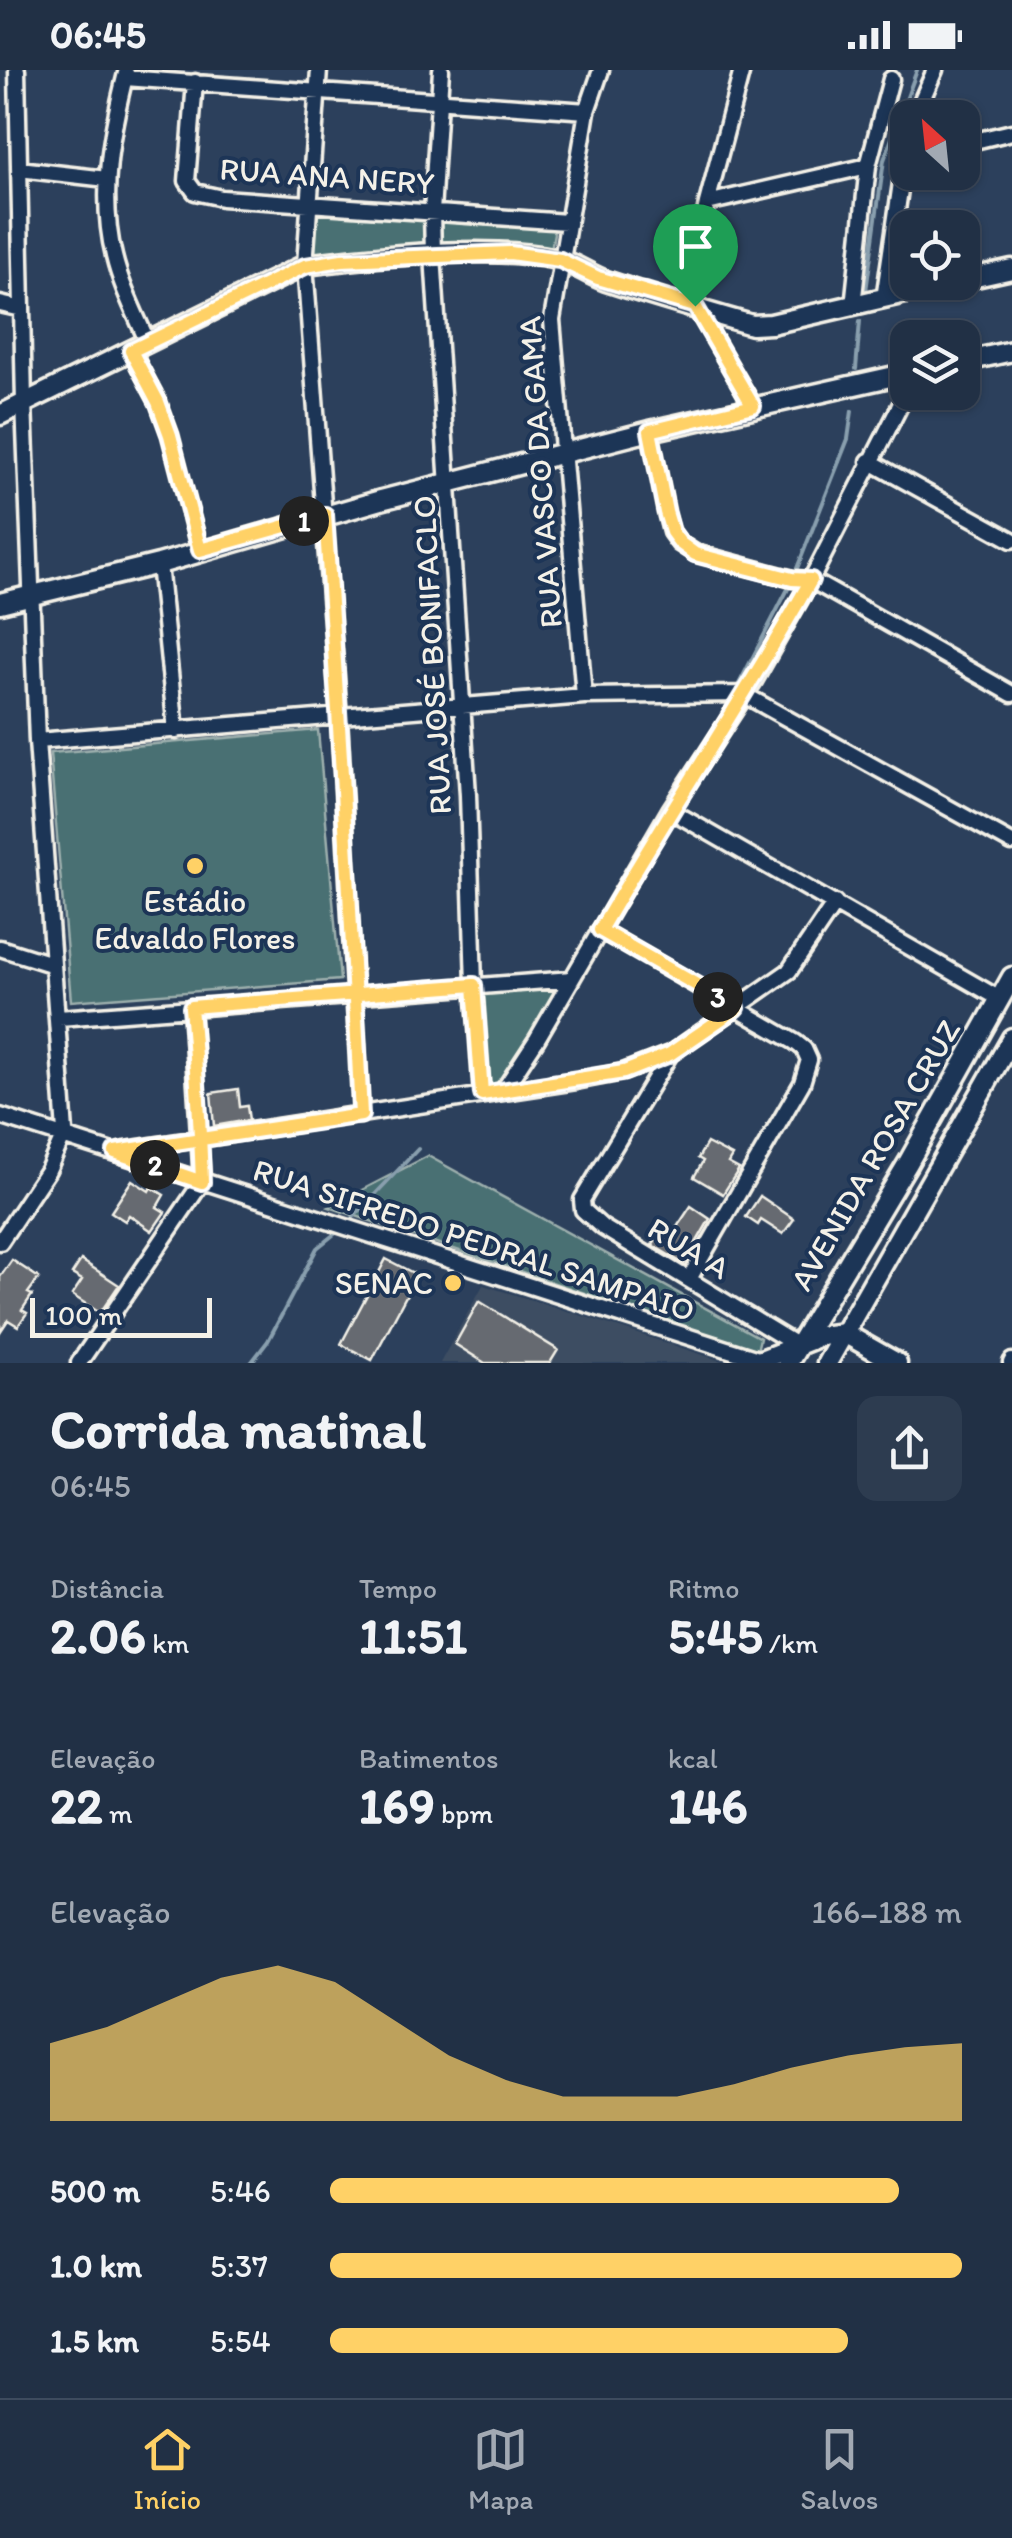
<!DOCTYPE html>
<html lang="pt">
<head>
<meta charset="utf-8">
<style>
	body { margin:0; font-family:Itim,sans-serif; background:#2d3c50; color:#f1f3f6; height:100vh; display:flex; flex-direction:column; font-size:38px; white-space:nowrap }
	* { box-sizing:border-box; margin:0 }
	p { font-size:32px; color:#a2a9b3 }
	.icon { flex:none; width:55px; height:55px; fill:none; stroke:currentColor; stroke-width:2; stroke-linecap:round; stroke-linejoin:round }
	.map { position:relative; height:1293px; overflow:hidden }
	.details { display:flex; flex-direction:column; background:#213045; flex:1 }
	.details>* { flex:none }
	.needle { width:65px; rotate:333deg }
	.fabs { position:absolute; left:890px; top:30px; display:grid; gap:20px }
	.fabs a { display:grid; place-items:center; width:90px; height:90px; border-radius:20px; background:#213045; box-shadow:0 2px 8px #0004,0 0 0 2px #3e4b5e; font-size:50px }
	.scale { position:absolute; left:30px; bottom:25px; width:182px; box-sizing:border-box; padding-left:10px; border:5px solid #f4f1e8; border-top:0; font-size:28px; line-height:35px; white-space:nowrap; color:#f4f1e8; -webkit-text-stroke:8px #1d3557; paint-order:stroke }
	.pin { position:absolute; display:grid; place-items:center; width:85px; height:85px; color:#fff; margin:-102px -42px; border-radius:50% 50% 50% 0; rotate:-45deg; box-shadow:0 0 10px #0007 }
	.pin .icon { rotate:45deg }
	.km { position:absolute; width:50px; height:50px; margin:-25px; border-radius:50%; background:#222; color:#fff; font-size:28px; line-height:50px; text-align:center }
	.round { display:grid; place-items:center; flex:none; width:105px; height:105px; border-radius:20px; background:#2d3c50 }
	.headline { display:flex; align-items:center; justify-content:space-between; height:170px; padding:0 50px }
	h1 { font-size:55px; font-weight:700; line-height:75px }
	.metrics { display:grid; grid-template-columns:repeat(3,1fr); gap:15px; height:170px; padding:10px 50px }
	.metrics div { display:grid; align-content:center }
	.metrics b { font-size:50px; font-weight:700 }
	.metrics small { font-size:28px; font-weight:400 }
	.metrics p { font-size:28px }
	.chart { height:280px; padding:20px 50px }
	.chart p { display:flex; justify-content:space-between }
	.chart svg { width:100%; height:180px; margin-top:10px; fill:#ffd166; opacity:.7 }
	ul { padding:0 50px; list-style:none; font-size:32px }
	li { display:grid; grid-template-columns:160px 120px 1fr; align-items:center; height:75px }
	li i { height:25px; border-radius:12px; background:#ffd166 }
	.status { display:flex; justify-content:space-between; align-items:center; height:70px; padding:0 50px; background:#213045; direction:ltr }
	.status svg { height:28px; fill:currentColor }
	.menu { display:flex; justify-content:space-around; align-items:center; height:140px; border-top:2px solid #3e4b5e; background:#213045; font-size:28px; color:#a2a9b3 }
	.menu a { display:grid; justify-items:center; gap:5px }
	.menu .active { color:#ffd166 }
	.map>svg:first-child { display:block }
	.built { fill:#3d4d62 }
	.green { fill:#496f73; stroke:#9eb0ae; stroke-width:2.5 }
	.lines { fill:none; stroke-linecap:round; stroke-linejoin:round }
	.stream { stroke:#899fae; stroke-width:4 }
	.building { fill:#666b71; stroke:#f4f1e8; stroke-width:2.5 }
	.minor-casing { stroke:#f4f1e8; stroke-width:21 }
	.major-casing { stroke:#f4f1e8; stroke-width:25 }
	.minor { stroke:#1d3557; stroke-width:14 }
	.major { stroke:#1d3557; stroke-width:18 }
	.route-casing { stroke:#fff; stroke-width:20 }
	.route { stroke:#ffd166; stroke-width:12 }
	.poi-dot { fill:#ffd166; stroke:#1d3557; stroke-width:4 }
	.labels { text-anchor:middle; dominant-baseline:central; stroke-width:8; stroke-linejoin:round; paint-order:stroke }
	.street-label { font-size:32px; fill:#f4f1e8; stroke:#1d3557 }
	.poi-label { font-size:32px; fill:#f4f1e8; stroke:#1d3557 }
</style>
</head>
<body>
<div class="status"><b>06:45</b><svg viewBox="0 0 49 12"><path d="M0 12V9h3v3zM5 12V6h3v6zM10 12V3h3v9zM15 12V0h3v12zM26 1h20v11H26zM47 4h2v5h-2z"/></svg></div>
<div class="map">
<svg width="1012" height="1293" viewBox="0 0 1012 1293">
	<rect width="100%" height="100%" fill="#2c405c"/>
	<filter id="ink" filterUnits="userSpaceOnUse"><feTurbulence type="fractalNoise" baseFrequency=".01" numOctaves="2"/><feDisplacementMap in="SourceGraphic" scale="20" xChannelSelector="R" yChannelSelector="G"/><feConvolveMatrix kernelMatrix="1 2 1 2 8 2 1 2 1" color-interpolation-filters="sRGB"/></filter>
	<g filter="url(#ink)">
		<path class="built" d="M483 1215 586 1247 728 1293H440Z"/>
		<path class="green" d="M313 143 424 150 425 180 311 183Z
			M440 150 555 157 551 180 519 174 440 178Z
			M318 660 340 910 71 931 50 683Z
			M561 915 504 1012 492 1017 487 1012 481 926 488 919Z
			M428 1086 760 1268 757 1281 329 1137Z"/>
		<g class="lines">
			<path class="stream" d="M866 221 884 90 917 0
				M856 299 860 251
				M794 506 848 369 852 341
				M738 616 790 515
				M349 1152 418 1079
				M251 1293 268 1271 317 1178 342 1158"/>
		</g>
		<path class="building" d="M238 1019 240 1037 247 1036 249 1050 214 1056 211 1023Z
			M707 1073 732 1086 728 1093 739 1099 723 1124 694 1107 703 1091 698 1088Z
			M132 1110 149 1121 151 1117 164 1125 157 1137 165 1142 152 1161 129 1145 125 1151 111 1142Z
			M760 1126 794 1149 783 1164 761 1150 758 1155 746 1147Z
			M691 1136 710 1149 684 1194 652 1175 664 1158 673 1163Z
			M386 1189 417 1205 372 1290 341 1274Z
			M12 1190 39 1208 28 1223 32 1225 22 1240 27 1243 18 1256 8 1250 0 1262V1207Z
			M81 1190 119 1215 100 1243 72 1225 82 1210 72 1204Z
			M479 1231 558 1280 550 1293H485L455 1274Z"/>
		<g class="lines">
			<defs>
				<path id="minor" d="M319 0 305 195 339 647 361 1045
					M441 0 432 142 433 185 468 725 474 915 482 1025
					M742 0 707 133 696 188 695 236 753 336
					M126 3C111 62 99 125 114 186 121 216 136 245 148 273
					M125 8 587 41
					M195 12 187 111 195 122 222 128 567 152
					M914 48 935 0
					M962 74 1012 62
					M19 99 107 109
					M707 133 868 96
					M884 229 908 65
					M0 234 22 239
					M853 236 868 96 891 9
					M131 281 158 332 170 365 200 481
					M650 361 666 442 671 462 679 473 695 483 793 509 811 510 1012 624
					M869 391 1012 470
					M159 494 176 661
					M584 626 552 250 587 41 601 0
					M37 671 584 626 743 624 1012 773
					M670 740 1000 929
					M600 860 795 972 804 979 809 990 802 1013 689 1209
					M0 878 51 894
					M59 948 572 909
					M503 1021 537 969 670 740 754 611 811 510 908 320
					M0 1046 761 1290
					M120 1081 576 1011 623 1002 669 984
					M0 1172 48 1100 65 1062 37 671 24 333 17 0
					M798 1276 602 1157 583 1140 582 1130 670 984 789 901 835 833
					M79 1293 202 1112 191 937
					M1011 1293 1012 1291"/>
				<path id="major" d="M962 210 1012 199
					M962 292 1012 281
					M0 345 305 195C375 186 489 174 557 189 574 193 589 205 606 211 654 227 703 241 752 255L771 254 953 212
					M0 533 159 494 381 430 650 361 908 303
					M844 1263 897 1293
					M763 1293 761 1290 821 1266 844 1263
					M788 1293 908 1093 1012 907
					M827 1293 1012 968"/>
			</defs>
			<use href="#minor" class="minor-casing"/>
			<use href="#major" class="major-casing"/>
			<use href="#minor" class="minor"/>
			<use href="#major" class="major"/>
		</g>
	</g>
	<g class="lines" filter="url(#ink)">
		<defs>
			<path id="route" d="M695 236 598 208 560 190 510 183 342 190 305 196 131 281 158 332 170 365 200 480 325 445C339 645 351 845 361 1045L115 1082 202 1112C200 1053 196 995 191 937L474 915 482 1024 624 1002 670 984 737 938 600 860C669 742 744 628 811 510L792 509 695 484 680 473 672 462 666 442 650 361 753 336 695 236"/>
		</defs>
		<use href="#route" class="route-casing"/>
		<use href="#route" class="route"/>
	</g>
	<g class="poi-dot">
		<circle cx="195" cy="796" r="10"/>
		<circle cx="453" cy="1213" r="10"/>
	</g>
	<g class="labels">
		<g class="street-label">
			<text transform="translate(327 106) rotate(4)">RUA ANA NERY</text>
			<text transform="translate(540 402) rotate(-94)">RUA VASCO DA GAMA</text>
			<text transform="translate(432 585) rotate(-93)">RUA JOSÉ BONIFACLO</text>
			<text transform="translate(875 1085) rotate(-60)">AVENIDA ROSA CRUZ</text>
			<text transform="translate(474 1170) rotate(18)">RUA SIFREDO PEDRAL SAMPAIO</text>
			<text transform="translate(689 1178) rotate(31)">RUA A</text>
		</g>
		<g class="poi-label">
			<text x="195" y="831">Estádio<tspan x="195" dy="37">Edvaldo Flores</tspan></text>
			<text x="433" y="1213" text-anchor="end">SENAC</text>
		</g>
	</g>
</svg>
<div class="fabs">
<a><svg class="needle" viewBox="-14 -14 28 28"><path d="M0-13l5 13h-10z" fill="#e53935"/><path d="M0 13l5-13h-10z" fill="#a2a9b3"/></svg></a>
<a><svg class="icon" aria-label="locate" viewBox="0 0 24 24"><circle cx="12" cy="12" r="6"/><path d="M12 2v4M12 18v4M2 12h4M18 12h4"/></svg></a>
<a><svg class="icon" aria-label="layers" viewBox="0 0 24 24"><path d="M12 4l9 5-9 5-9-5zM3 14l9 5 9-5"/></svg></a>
</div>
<div class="scale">100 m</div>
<div class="pin" style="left:695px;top:236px;background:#1e9e55"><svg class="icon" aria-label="arrive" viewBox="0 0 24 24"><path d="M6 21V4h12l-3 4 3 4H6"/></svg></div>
<b class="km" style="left:304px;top:451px">1</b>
<b class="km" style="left:155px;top:1095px">2</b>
<b class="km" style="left:718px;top:927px">3</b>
</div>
<section class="details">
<div class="headline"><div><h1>Corrida matinal</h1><p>06:45</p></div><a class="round"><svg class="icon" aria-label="share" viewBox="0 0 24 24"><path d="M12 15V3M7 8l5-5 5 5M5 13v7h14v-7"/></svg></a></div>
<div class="metrics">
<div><p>Distância</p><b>2.06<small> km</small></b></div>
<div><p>Tempo</p><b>11:51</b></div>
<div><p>Ritmo</p><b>5:45<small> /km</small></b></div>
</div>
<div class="metrics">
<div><p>Elevação</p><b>22<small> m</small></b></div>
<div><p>Batimentos</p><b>169<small> bpm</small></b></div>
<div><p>kcal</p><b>146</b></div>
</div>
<div class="chart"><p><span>Elevação</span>166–188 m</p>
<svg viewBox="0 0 160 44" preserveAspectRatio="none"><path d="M0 44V25L10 21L20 15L30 9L40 6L50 10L60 19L70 28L80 34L90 38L100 38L110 38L120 35L130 31L140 28L150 26L160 25V44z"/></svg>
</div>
<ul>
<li><b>500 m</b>5:46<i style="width:90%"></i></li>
<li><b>1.0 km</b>5:37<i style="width:100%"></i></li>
<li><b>1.5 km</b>5:54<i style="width:82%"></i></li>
</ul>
</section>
<nav class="menu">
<a class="active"><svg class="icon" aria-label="home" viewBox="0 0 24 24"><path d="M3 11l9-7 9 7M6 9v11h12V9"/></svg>Início</a>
<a><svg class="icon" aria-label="map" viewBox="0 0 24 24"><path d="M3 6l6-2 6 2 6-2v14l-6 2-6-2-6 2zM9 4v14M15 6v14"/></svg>Mapa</a>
<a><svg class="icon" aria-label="saved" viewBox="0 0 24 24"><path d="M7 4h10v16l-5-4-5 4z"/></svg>Salvos</a>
</nav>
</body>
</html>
